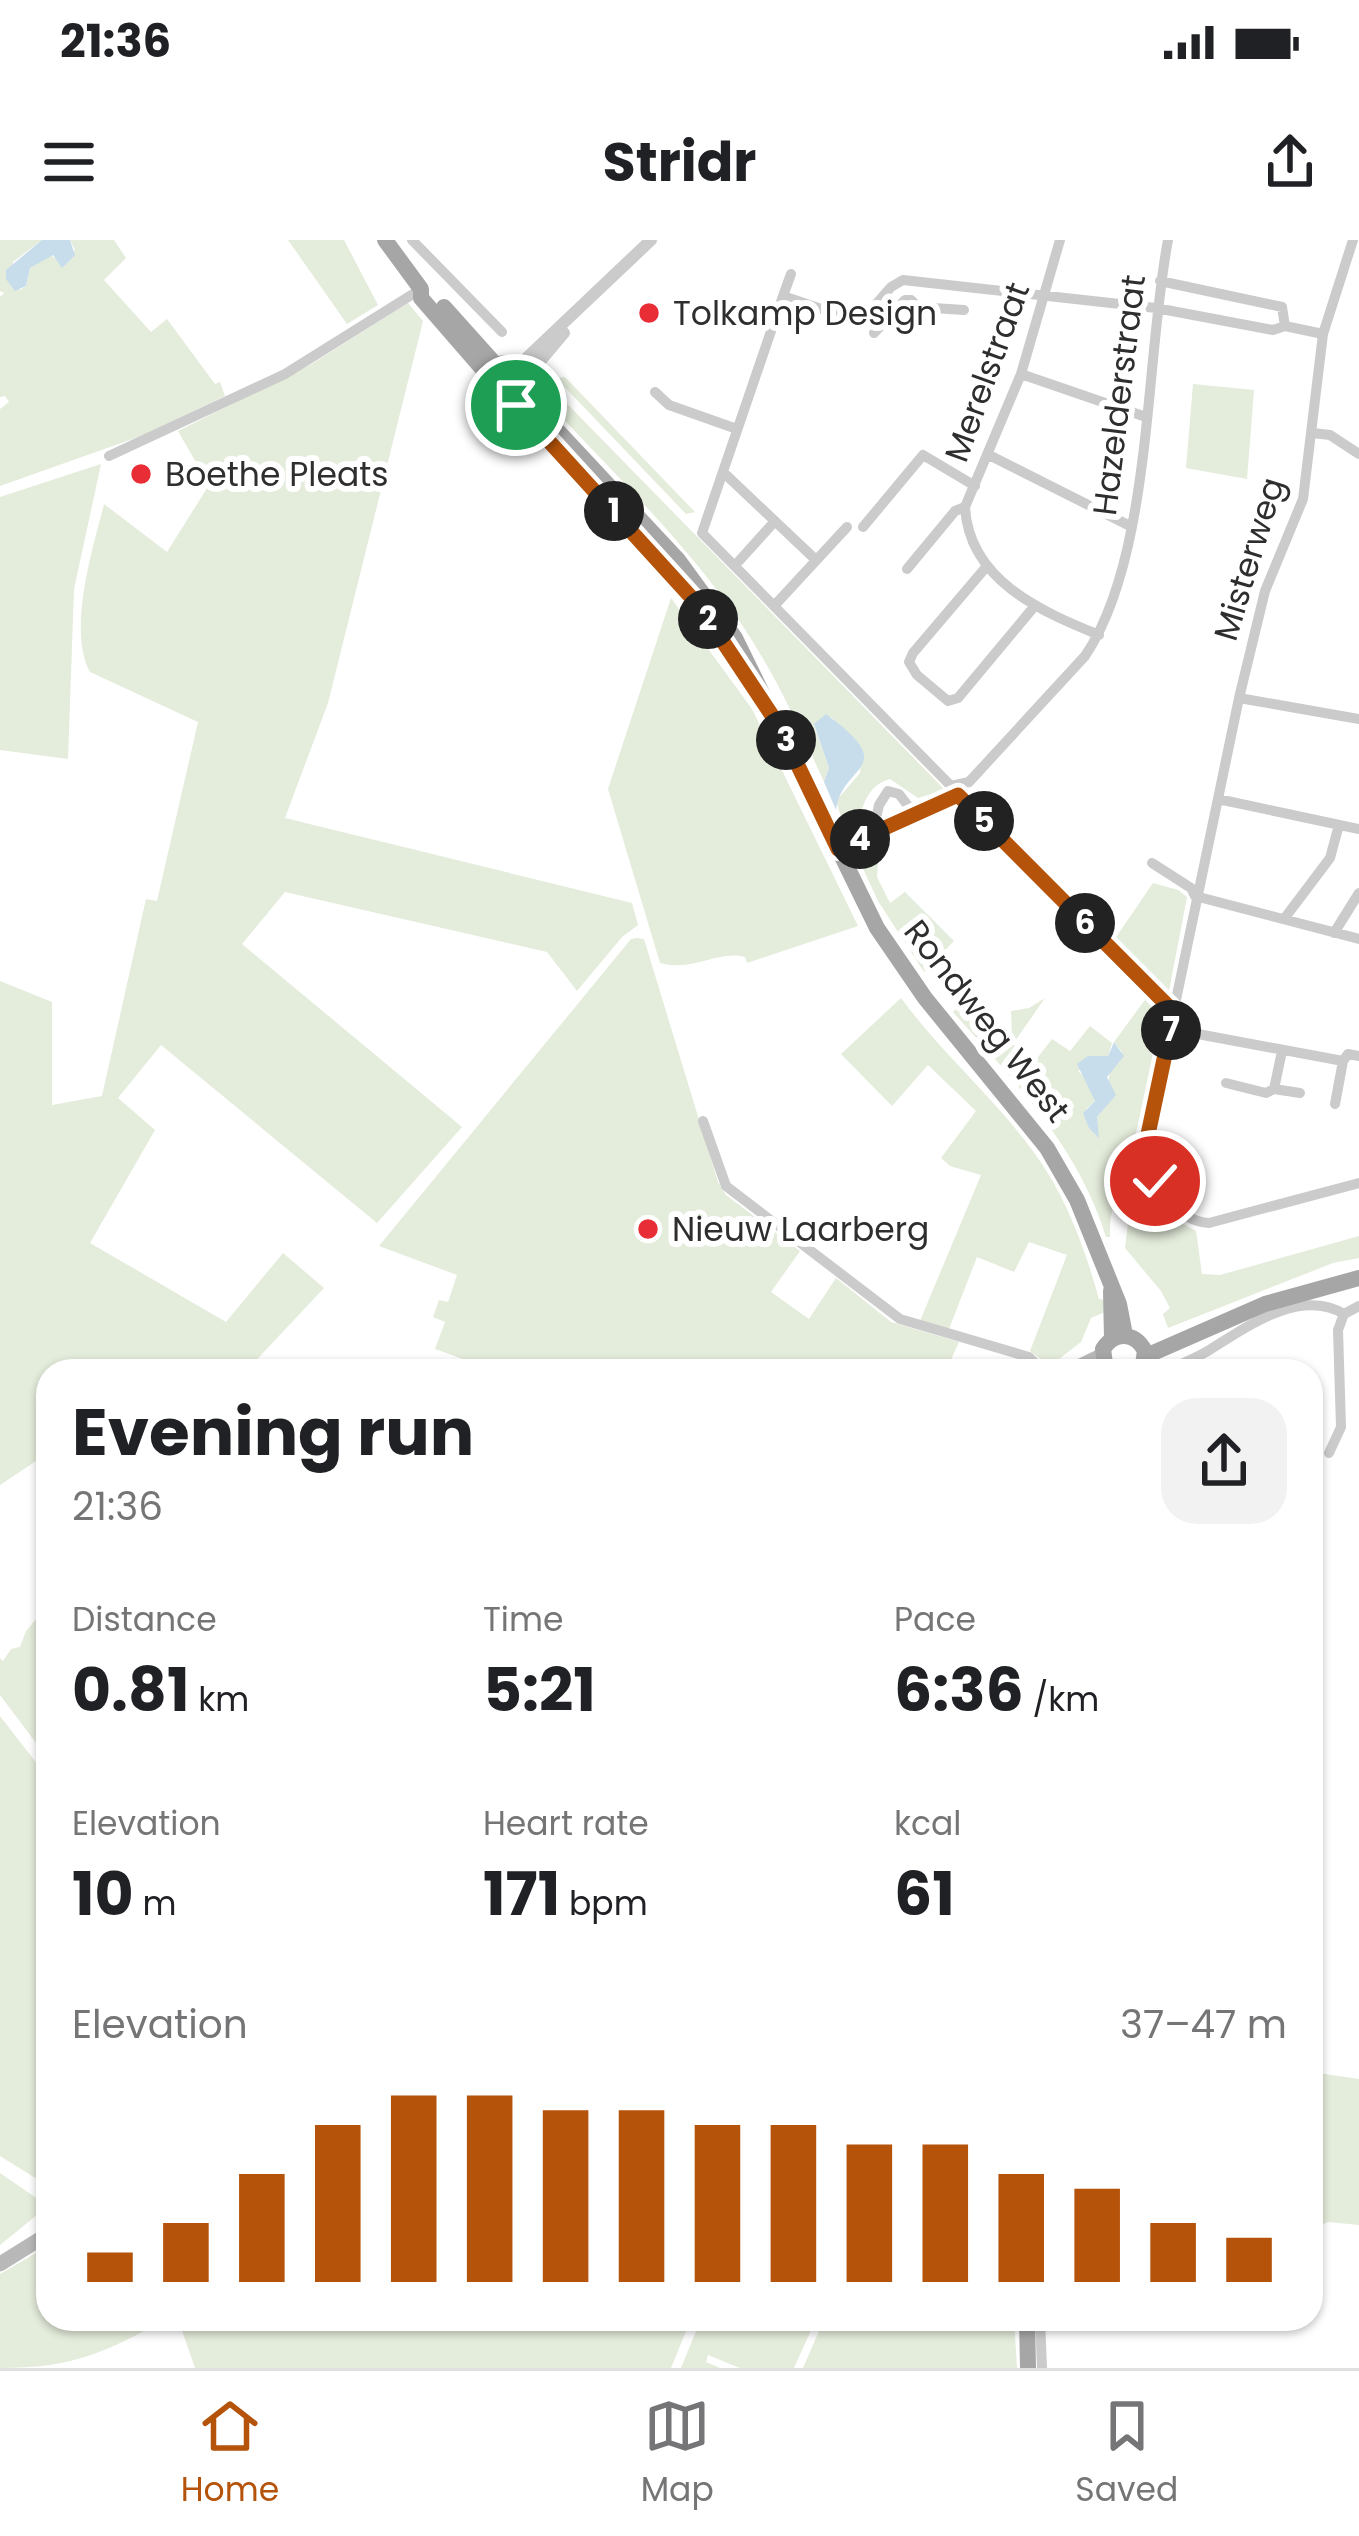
<!DOCTYPE html>
<html lang="en">
<head>
<meta charset="utf-8">
<style>
	body { margin:0; font-family:Poppins,sans-serif; background:#f2f2f2; color:#202124; height:100vh; display:flex; flex-direction:column; font-size:45px; white-space:nowrap }
	* { box-sizing:border-box; margin:0 }
	p { font-size:39px; color:#757577 }
	.icon { flex:none; width:66px; height:66px; fill:none; stroke:currentColor; stroke-width:2; stroke-linecap:round; stroke-linejoin:round }
	.map { position:relative; flex:1; overflow:hidden }
	.drawer { position:absolute; left:36px; top:1119px; width:1287px; height:972px; display:flex; flex-direction:column; background:#fff; border-radius:36px; box-shadow:0 3px 9px #0004 }
	.drawer>* { flex:none }
	.pin { position:absolute; display:grid; place-items:center; width:102px; height:102px; color:#fff; margin:-51px; border:6px solid #fff; border-radius:50%; box-shadow:0 3px 12px #0007 }
	.km { position:absolute; width:60px; height:60px; margin:-30px; border-radius:50%; background:#222; color:#fff; font-size:33px; line-height:60px; text-align:center }
	.round { display:grid; place-items:center; flex:none; width:126px; height:126px; border-radius:36px; background:#f2f2f2 }
	.summary { display:flex; align-items:center; justify-content:space-between; height:204px; padding:0 36px }
	h1 { font-size:66px; font-weight:700; line-height:90px }
	.stats { display:grid; grid-template-columns:repeat(3,1fr); gap:18px; height:204px; padding:12px 36px }
	.stats div { display:grid; align-content:center }
	.stats b { font-size:60px; font-weight:700 }
	.stats small { font-size:33px; font-weight:400 }
	.stats p { font-size:33px }
	.chart { height:336px; padding:24px 36px }
	.chart p { display:flex; justify-content:space-between }
	.chart svg { width:100%; height:216px; margin-top:12px; stroke:#b45309; stroke-width:6 }
	.status { display:flex; justify-content:space-between; align-items:center; height:84px; padding:0 60px; background:#fff; direction:ltr }
	.status svg { height:33px; fill:currentColor }
	header { display:flex; justify-content:space-between; align-items:center; height:156px; padding:0 36px; background:#fff; font-size:54px; font-weight:700 }
	.dock { display:flex; justify-content:space-around; align-items:center; height:168px; border-top:3px solid #e0e0e0; background:#fff; font-size:33px; color:#757577 }
	.dock a { display:grid; justify-items:center; gap:6px }
	.dock .current { color:#b45309 }
	.map>svg:first-child { display:block }
	.green { fill:#e4ecdb }
	.water { fill:#c7ddec }
	.lines { fill:none; stroke-linecap:round; stroke-linejoin:round }
	.minor { stroke:#cbcbcb; stroke-width:10 }
	.tertiary { stroke:#cbcbcb; stroke-width:12 }
	.secondary { stroke:#b8b8b8; stroke-width:15 }
	.primary { stroke:#a6a6a6; stroke-width:16 }
	.route-casing { stroke:#fff; stroke-width:24 }
	.route { stroke:#b45309; stroke-width:15 }
	.poi-dot { fill:#e82d36; stroke:#fff; stroke-width:4.5 }
	.labels { text-anchor:middle; dominant-baseline:central; stroke-width:12; stroke-linejoin:round; paint-order:stroke }
	.poi-label { font-size:33px; fill:#2e2e2e; stroke:#fff; text-anchor:start }
	.street-label { font-size:33px; fill:#2e2e2e; stroke:#fff }
</style>
</head>
<body>
<div class="status"><b>21:36</b><svg viewBox="0 0 49 12"><path d="M0 12V9h3v3zM5 12V6h3v6zM10 12V3h3v9zM15 12V0h3v12zM26 1h20v11H26zM47 4h2v5h-2z"/></svg></div>
<header><svg class="icon" aria-label="menu" viewBox="0 0 24 24"><path d="M4 6h16M4 12h16M4 18h16"/></svg>Stridr<svg class="icon" aria-label="share" viewBox="0 0 24 24"><path d="M12 15V3M7 8l5-5 5 5M5 13v7h14v-7"/></svg></header>
<div class="map">
<svg width="1359" height="2128" viewBox="0 0 1359 2128">
	<rect width="100%" height="100%" fill="#fff"/>
	<path class="green" d="M0 0H42L13 22 20 50 26 46 30 28 51 15 56 19 75 10 70 0H114L126 18 104 40 151 92 167 79 215 144 220 142 225 156 141 196 0 246V169L9 162 5 156 0 157V57L4 53 0 51Z
		M288 0H344L378 65 347 84Z
		M408 63 423 81 328 463 285 578 632 663 638 685 622 697 577 751 547 712 285 652 242 704 462 887 377 983 161 805 118 858 155 890 90 1003 226 1082 283 1013 324 1048 246 1131H48V1213L0 1245V741L52 762V865L102 856 146 659 157 661 198 482 90 432C67 390 93 308 104 264L167 312 209 245 178 191 310 125Z
		M537 133 945 550 918 558 890 539C863 546 864 572 852 593L845 590 836 561 860 533 862 510 831 477 814 485 829 528 824 542C800 489 776 436 744 388 685 299 604 225 533 146Z
		M565 137 695 272 686 274 556 138Z
		M1193 144 1254 150 1247 239 1186 228Z
		M101 224 74 349 68 519 0 510V257Z
		M671 358 752 469 858 686 747 723 745 717C717 710 696 732 660 723L608 549Z
		M880 597 877 637 890 663 905 652 954 701 924 732 878 661 858 618 862 606Z
		M1153 643 1178 650 1187 657 1168 756 1114 700Z
		M637 698 644 699 718 942 726 955 800 1011 771 1052 809 1079 836 1038 891 1082 959 1102 946 1131H867L863 1127 860 1131H496L435 1109 445 1082 433 1077 439 1060 448 1062 457 1035 379 1006 631 699Z
		M966 756 1001 801H1007L1012 794 1011 771 1029 768 1045 758 1013 804 1035 821 1052 799 1070 811 1090 786 1112 803 1108 816 1096 817 1078 831 1087 839 1095 861 1086 869 1097 883V877L1107 865 1109 834 1122 812 1114 802 1147 757 1158 769 1154 789 1160 793 1134 918 1145 934C1118 954 1109 964 1110 997H1106C1079 908 1014 840 953 772Z
		M901 758C941 813 995 858 1035 914 1066 956 1085 1009 1099 1059L1105 1060 1107 1071 1091 1078 1081 1102 1050 1126 1030 1111 1067 1015 1029 1002 1014 1032 977 1017 949 1089 920 1081 981 935 950 926 941 918 976 871 928 825 892 866 841 814Z
		M1153 947 1174 979 1196 991 1202 1034 1220 1035 1359 996V1018L1333 1023 1168 1088 1163 1074 1170 1068 1161 1051 1125 1008 1130 966Z
		M48 1365V1519L0 1455V1418L3 1421 11 1409 20 1407 26 1391Z
		M0 1476 48 1538V1946L0 1916Z
		M1311 1832 1359 1839V1985L1328 1982 1321 1985 1313 2038Z
		M0 1933 48 1966 0 2005Z
		M48 2006V2079H166C105 2113 72 2128 0 2128V2034Z
		M178 2079H691L671 2128H195Z
		M701 2079H1014L1017 2128H803L819 2091 812 2088 794 2128H740L708 2115 706 2122 720 2128H681Z"/>
	<path class="water" d="M42 0H70L75 15 62 28 53 15 30 28 26 46 15 51 6 39V30Z
		M826 474C902 530 842 523 836 570L824 542 829 528 814 484Z
		M1114 802 1124 816 1107 837 1116 855 1097 877 1099 898 1089 888 1083 873 1095 861 1077 824 1088 816H1108Z"/>
	<g class="lines">
		<path class="minor" d="M412 0 502 92
			M1168 0C1145 120 1152 317 1085 416L969 542 951 546 702 293 783 56 851 79 864 78 891 47 903 40 1156 68 1273 90 1285 86 1323 94
			M1353 0 1323 94 1303 259 1265 351 1239 458 1143 918C1153 947 1177 981 1209 983L1359 943
			M1160 41 1282 67 1285 86
			M783 56 791 34
			M874 93 905 60H911L918 67 964 70
			M1021 134 1146 177
			M655 152 669 165 737 189
			M1313 193 1330 195 1359 214
			M989 215 1130 286
			M109 216 285 134 421 49
			M723 232 816 320
			M965 267C969 340 1040 371 1099 395
			M863 287 923 215 975 246
			M739 321 775 281
			M987 326 913 413 909 422 917 435 948 461 958 458 1033 368
			M907 329 955 271 965 267 1021 134 1060 0
			M774 366 847 287
			M1239 458 1359 479
			M1218 559 1359 589
			M915 575 899 554 888 551 879 565 873 593 958 555 1174 772
			M838 609 873 593
			M1152 623 1191 648 1195 656 1359 699
			M1284 679 1330 618 1339 585
			M1334 693 1359 653
			M1171 789 1343 821 1348 814 1359 816
			M1226 843 1266 853 1274 849 1282 811
			M1274 849 1300 853
			M1335 864 1343 821
			M703 881 726 946 900 1079 1029 1117 1043 1131
			M1168 1131C1182 1123 1197 1118 1211 1109 1248 1086 1300 1048 1344 1074
			M1329 1213 1341 1187 1338 1090 1344 1074 1359 1066
			M1040 2079 1042 2128"/>
		<path class="tertiary" d="M517 127 651 0
			M526 138 564 93"/>
		<path class="secondary" d="M1070 1131 1101 1116
			M0 2024 48 1994"/>
		<path class="primary" d="M385 0 421 49V58L487 134
			M444 67 496 125
			M484 145a22 22 0 1 1 44 0a22 22 0 1 1-44 0Z
			M525 156 678 320 735 398 877 688 925 758 1047 908 1077 960 1119 1064 1125 1095
			M516 165 666 327 726 405
			M1111 1051 1112 1098
			M1146 1116 1265 1064 1359 1038
			M1106 1131 1103 1109C1115 1091 1135 1092 1145 1111L1142 1131
			M1027 2079 1028 2128"/>
	</g>
	<g class="lines">
		<defs>
			<path id="route" d="M516 165 700 367 779 486 838 609 958 555 1174 772 1143 918 1155 941"/>
		</defs>
		<use href="#route" class="route-casing"/>
		<use href="#route" class="route"/>
	</g>
	<g class="poi-dot">
		<circle cx="649" cy="73" r="12"/>
		<circle cx="141" cy="234" r="12"/>
		<circle cx="648" cy="989" r="12"/>
	</g>
	<g class="labels">
		<g class="poi-label">
			<text x="673" y="73">Tolkamp Design</text>
			<text x="165" y="234">Boethe Pleats</text>
			<text x="672" y="989">Nieuw Laarberg</text>
		</g>
		<g class="street-label">
			<text transform="translate(987 132) rotate(-70)">Merelstraat</text>
			<text transform="translate(1119 155) rotate(-83)">Hazelderstraat</text>
			<text transform="translate(1249 319) rotate(-73)">Misterweg</text>
			<text transform="translate(987 781) rotate(52)">Rondweg West</text>
		</g>
	</g>
</svg>
<div class="pin" style="left:516px;top:165px;background:#1e9e55"><svg class="icon" aria-label="arrive" viewBox="0 0 24 24"><path d="M6 21V4h12l-3 4 3 4H6"/></svg></div>
<div class="pin" style="left:1155px;top:941px;background:#d93025"><svg class="icon" aria-label="check" viewBox="0 0 24 24"><path d="M5 12l5 5 9-10"/></svg></div>
<b class="km" style="left:614px;top:271px">1</b>
<b class="km" style="left:708px;top:379px">2</b>
<b class="km" style="left:786px;top:500px">3</b>
<b class="km" style="left:860px;top:599px">4</b>
<b class="km" style="left:984px;top:581px">5</b>
<b class="km" style="left:1085px;top:683px">6</b>
<b class="km" style="left:1171px;top:790px">7</b>
<section class="drawer">
<div class="summary"><div><h1>Evening run</h1><p>21:36</p></div><a class="round"><svg class="icon" aria-label="share" viewBox="0 0 24 24"><path d="M12 15V3M7 8l5-5 5 5M5 13v7h14v-7"/></svg></a></div>
<div class="stats">
<div><p>Distance</p><b>0.81<small> km</small></b></div>
<div><p>Time</p><b>5:21</b></div>
<div><p>Pace</p><b>6:36<small> /km</small></b></div>
</div>
<div class="stats">
<div><p>Elevation</p><b>10<small> m</small></b></div>
<div><p>Heart rate</p><b>171<small> bpm</small></b></div>
<div><p>kcal</p><b>61</b></div>
</div>
<div class="chart"><p><span>Elevation</span>37–47 m</p>
<svg viewBox="0 0 160 44" preserveAspectRatio="none"><path d="M5 44V38M15 44V32M25 44V22M35 44V12M45 44V6M55 44V6M65 44V9M75 44V9M85 44V12M95 44V12M105 44V16M115 44V16M125 44V22M135 44V25M145 44V32M155 44V35"/></svg>
</div>
</section>
</div>
<nav class="dock">
<a class="current"><svg class="icon" aria-label="home" viewBox="0 0 24 24"><path d="M3 11l9-7 9 7M6 9v11h12V9"/></svg>Home</a>
<a><svg class="icon" aria-label="map" viewBox="0 0 24 24"><path d="M3 6l6-2 6 2 6-2v14l-6 2-6-2-6 2zM9 4v14M15 6v14"/></svg>Map</a>
<a><svg class="icon" aria-label="saved" viewBox="0 0 24 24"><path d="M7 4h10v16l-5-4-5 4z"/></svg>Saved</a>
</nav>
</body>
</html>
